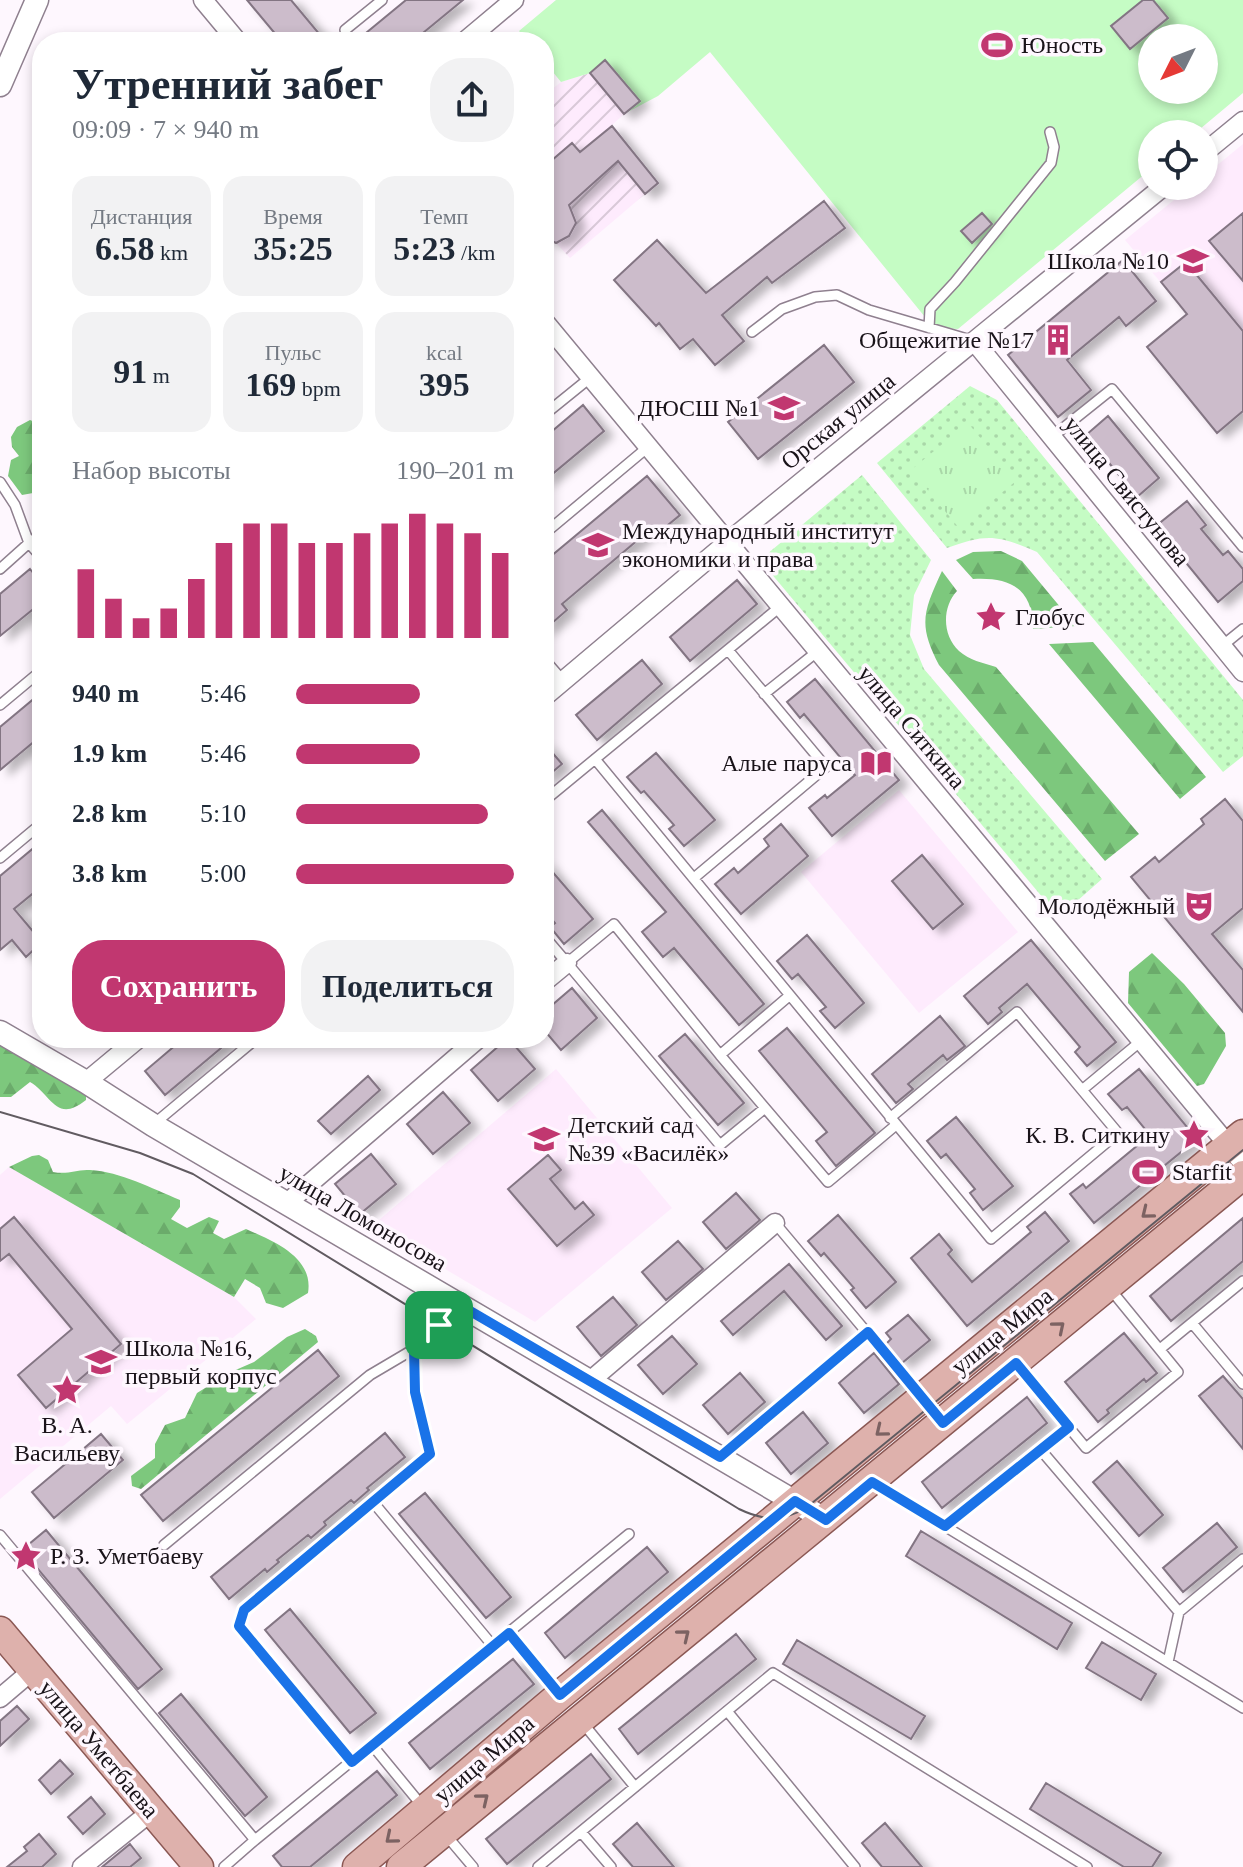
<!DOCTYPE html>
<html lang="ru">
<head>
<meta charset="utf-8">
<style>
	body { margin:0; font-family:Georgia,serif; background:#f2f2f3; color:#1f2937; height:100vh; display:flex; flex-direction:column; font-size:30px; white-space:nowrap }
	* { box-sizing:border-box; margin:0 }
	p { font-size:26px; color:#747a83 }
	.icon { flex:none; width:44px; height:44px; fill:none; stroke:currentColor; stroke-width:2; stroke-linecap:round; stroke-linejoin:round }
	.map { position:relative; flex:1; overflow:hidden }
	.details { position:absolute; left:32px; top:32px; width:522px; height:1016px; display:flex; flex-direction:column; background:#fff; border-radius:32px; box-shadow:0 4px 12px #0003 }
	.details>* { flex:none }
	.needle { width:52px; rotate:228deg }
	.tools { position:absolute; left:1138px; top:24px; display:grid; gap:16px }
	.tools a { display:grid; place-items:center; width:80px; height:80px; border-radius:50%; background:#fff; box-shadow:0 4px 12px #0003; font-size:40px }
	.pin { position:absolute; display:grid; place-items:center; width:68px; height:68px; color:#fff; margin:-34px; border-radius:16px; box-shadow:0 4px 12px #0006 }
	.round { display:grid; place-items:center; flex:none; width:84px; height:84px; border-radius:32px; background:#f2f2f3 }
	.summary { display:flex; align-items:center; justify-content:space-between; height:136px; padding:0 40px }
	h1 { font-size:44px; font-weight:700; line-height:60px }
	.metrics { display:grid; grid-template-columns:repeat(3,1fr); gap:12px; height:136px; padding:8px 40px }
	.metrics div { display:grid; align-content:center; border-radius:20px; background:#f2f2f3; text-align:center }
	.metrics b { font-size:34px; font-weight:700 }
	.metrics small { font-size:22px; font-weight:400 }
	.metrics p { font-size:22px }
	.chart { height:224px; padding:16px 40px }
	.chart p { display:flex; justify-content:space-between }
	.chart svg { width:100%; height:144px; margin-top:8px; stroke:#c13770; stroke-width:6 }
	.primary-button { display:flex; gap:16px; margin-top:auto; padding:16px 40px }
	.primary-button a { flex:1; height:92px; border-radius:32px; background:#c13770; color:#fff; font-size:32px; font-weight:700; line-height:92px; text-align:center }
	.primary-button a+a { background:#f2f2f3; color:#1f2937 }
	ul { padding:0 40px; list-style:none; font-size:26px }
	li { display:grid; grid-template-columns:128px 96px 1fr; align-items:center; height:60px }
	li i { height:20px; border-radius:10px; background:#c13770 }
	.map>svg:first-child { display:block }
	.built { fill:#feebfd }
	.industrial { fill:url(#industrial-furrows) }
	.grass { fill:url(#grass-dots) }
	.forest { fill:url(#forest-firs) }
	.park { fill:url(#park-tufts) }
	.garden { fill:#c5fcc4; fill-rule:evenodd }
	.building { fill:#ccbccb; stroke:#837583; stroke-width:2; filter:url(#shadow) }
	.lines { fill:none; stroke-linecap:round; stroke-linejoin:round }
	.service-casing { stroke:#8f808f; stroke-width:12 }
	.minor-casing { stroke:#8f808f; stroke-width:21 }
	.tertiary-casing { stroke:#8f808f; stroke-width:25 }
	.primary-casing { stroke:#8b5854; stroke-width:31 }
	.service { stroke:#fff; stroke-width:9 }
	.minor { stroke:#fff; stroke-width:18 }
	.tertiary { stroke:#fff; stroke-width:22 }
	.primary { stroke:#deb1ac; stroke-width:28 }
	.tram { stroke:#615b61; stroke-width:2 }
	.oneway { stroke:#7c6262 }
	.route-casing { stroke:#fff; stroke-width:16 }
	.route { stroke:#1a73e8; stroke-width:10 }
	.labels { text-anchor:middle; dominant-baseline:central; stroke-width:7; stroke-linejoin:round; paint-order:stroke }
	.poi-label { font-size:24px; fill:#191319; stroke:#fef7fe; text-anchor:start }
	.street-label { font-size:24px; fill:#191319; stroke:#fef7fe }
</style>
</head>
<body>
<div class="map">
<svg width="1243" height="1867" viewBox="0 0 1243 1867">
	<defs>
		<pattern id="industrial-furrows" width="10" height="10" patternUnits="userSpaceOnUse" patternTransform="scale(2)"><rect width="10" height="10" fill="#feebfd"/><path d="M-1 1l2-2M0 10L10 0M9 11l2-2" fill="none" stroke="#d9c9d8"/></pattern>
		<pattern id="grass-dots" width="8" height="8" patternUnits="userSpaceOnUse" patternTransform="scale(2)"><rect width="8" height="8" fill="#c5fcc4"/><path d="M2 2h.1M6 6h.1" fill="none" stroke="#a9d7a8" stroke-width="1.8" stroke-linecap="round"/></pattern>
		<pattern id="forest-firs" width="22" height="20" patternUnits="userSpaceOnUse" patternTransform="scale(2)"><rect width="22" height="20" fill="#7dc87d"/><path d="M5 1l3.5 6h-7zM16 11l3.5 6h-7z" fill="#6bab6b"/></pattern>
		<pattern id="park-tufts" width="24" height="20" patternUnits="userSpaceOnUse" patternTransform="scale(2)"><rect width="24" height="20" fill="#c5fcc4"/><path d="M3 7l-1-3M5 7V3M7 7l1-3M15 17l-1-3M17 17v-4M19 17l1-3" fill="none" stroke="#a9d7a8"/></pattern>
		<filter id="shadow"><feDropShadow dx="9" dy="5" stdDeviation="4" flood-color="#0004"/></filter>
	</defs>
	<rect width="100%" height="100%" fill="#fef7fe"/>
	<path class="built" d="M1243 144V380L1125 240 1191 186H1204V176Z
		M899 790 1018 932 919 1013 801 872Z
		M556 1069 672 1208 535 1322 372 1226Z
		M9 1167 234 1297 256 1319 127 1424 111 1406 0 1499V1175Z"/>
	<path class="industrial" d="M590 73 624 114 599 137 645 194 570 258 556 243 544 236V87L549 92 561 82Z"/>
	<path class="grass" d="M970 386 997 400 1243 700V756L1223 772 1037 552C998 535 987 533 947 548L877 463Z
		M862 475 931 560 914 595 910 635 924 669 1102 879 1059 917 760 560Z"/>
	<path class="forest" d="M30 420 42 425V474L33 493 22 495 8 476 11 460 19 456 12 447 11 437 17 427Z
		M1001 551 1022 561 1076 626 1033 629C1033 588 1010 577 973 579L956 560 973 552Z
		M942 571 957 591C942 607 942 635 959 651 969 660 983 663 996 667L1139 834 1105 861 939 665C918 625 923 612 942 571Z
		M1093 642 1206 777 1180 799 1049 644Z
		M1152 953 1184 984 1225 1033 1226 1046 1204 1084 1197 1086 1128 1003 1129 972Z
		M0 1044 86 1091V1100C56 1124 52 1095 30 1082L11 1097H0Z
		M39 1155 48 1160 53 1172C69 1175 76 1169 90 1170 121 1172 151 1188 180 1200V1207L171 1219 187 1228 209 1217 219 1221 213 1233 224 1239 246 1229C273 1241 314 1257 308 1293L283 1308 266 1303 260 1288 245 1279 234 1297 9 1167 32 1156Z
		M305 1329 316 1336 318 1342 141 1489 132 1486 131 1476 155 1458V1444L165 1425 185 1418 197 1393 231 1372 254 1362 287 1337Z"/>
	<path class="park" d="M968 423 1016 481 959 528 911 470Z"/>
	<path class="garden" d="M556 0H1243V93L1194 134H1152V168L958 329 942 328 929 322 710 52 658 96 624 114 590 73 561 82 544 61V42H528L519 31ZM1152 38H1204V90H1152Z"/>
	<path class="building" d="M247 0H291L326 42H282Z
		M406 0H463L412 42H355Z
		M1143 0H1153L1168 18 1130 49 1111 26Z
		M605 60 640 101 624 114 590 73Z
		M612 126 658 183 645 194 618 161 569 205 576 223 569 236 556 243 544 237V167L572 143 580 152Z
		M824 201 845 228 772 283 767 277 722 315 744 341 715 365 693 339 680 349 659 323 656 326 614 280 657 240 706 293Z
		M982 213 992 224 972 243 961 231Z
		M1243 213V281L1209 241Z
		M1123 260 1156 301 1126 326 1119 317 1067 360 1091 390 1058 417 1008 355Z
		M1186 262 1243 331V411L1217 433 1147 347 1187 314 1161 282Z
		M824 345 854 382 758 459 728 422Z
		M583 405 604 431 544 481V438Z
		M1108 416 1159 478 1137 497 1086 435Z
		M647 476 680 515 657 534 652 528 562 604 567 610 544 630V562Z
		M1187 501 1206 525 1201 529 1223 555 1228 551 1243 569V581L1218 602 1156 526Z
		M30 569 42 584V602L0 636V594Z
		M737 580 757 604 690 661 670 637Z
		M642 660 662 684 597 740 576 715Z
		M815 679 899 780 832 836 809 808 825 795 827 798 855 775 804 714 800 718 787 702Z
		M42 692V735L0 770V727Z
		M544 743 562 764 544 779Z
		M656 753 715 820 684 846 669 829 674 825 644 791 641 793 627 777Z
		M1225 799 1243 821V908L1212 934 1243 970V1012L1131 877 1155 857 1159 862 1204 824 1201 819Z
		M602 810 764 1004 739 1025 674 948 663 957 642 932 666 912 588 822Z
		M781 824 808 856 741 914 715 884 734 868 738 873 769 846 764 839Z
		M42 841V886L14 909 42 942 26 957 12 940 0 950V876Z
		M922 855 963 904 933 929 892 881Z
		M544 862 593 919 564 944 550 927 555 923 544 910Z
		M807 935 864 1003 835 1028 820 1011 826 1007 798 974 792 979 777 961Z
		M1031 940 1116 1042 1087 1066 1075 1052 1080 1047 1027 984 999 1008 1002 1012 988 1024 964 996Z
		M572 988 597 1018 561 1050 544 1030V1012Z
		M940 1016 965 1046 947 1060 943 1055 908 1084 913 1089 896 1103 872 1074Z
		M787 1028 875 1133 836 1166 816 1141 827 1132 759 1051Z
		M685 1034 744 1103 718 1125 659 1056Z
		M184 1038H233L165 1095 145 1071Z
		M508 1038 535 1069 498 1101 471 1070Z
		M1139 1069 1197 1139 1094 1223 1070 1194 1083 1184 1086 1188 1150 1135 1127 1107 1122 1110 1108 1094Z
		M368 1076 380 1090 331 1134 318 1121Z
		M443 1092 470 1123 433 1154 407 1124Z
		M956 1117 1013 1186 983 1210 970 1193 975 1189 946 1154 941 1158 927 1141Z
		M371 1154 396 1184 360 1214 335 1184Z
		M548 1155 561 1170 550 1179 575 1209 583 1202 594 1215 557 1246 508 1189Z
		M736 1193 760 1220 726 1249 703 1222Z
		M1045 1212 1069 1241 967 1326 911 1258 939 1234 952 1250 948 1254 972 1282 1031 1232 1027 1227Z
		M838 1215 896 1282 866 1308 851 1290 854 1288 824 1253 821 1256 808 1241Z
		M14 1217 121 1344 46 1408 18 1375 72 1329 9 1254 0 1261V1229Z
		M1243 1218V1261L1171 1321 1150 1296Z
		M678 1241 703 1269 666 1300 642 1272Z
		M789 1264 842 1326 826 1340 784 1291 733 1335 721 1321Z
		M613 1297 637 1325 601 1356 577 1327Z
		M908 1315 930 1340 902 1363 886 1344 891 1339 886 1333Z
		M1124 1333 1157 1373 1146 1382 1144 1379 1107 1410 1109 1413 1098 1422 1065 1382Z
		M672 1336 697 1364 663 1394 638 1365Z
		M318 1350 339 1376 163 1521 141 1495Z
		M874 1353 899 1384 864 1413 839 1383Z
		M740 1373 765 1402 728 1434 703 1405Z
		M1223 1376 1243 1399V1449L1199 1396Z
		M1027 1397 1047 1423 942 1508 922 1482Z
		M803 1412 828 1443 791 1474 766 1443Z
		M385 1433 405 1457 367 1488 369 1490 354 1503 351 1500 324 1522 326 1525 311 1538 308 1535 277 1560 279 1562 267 1572 265 1569 229 1599 211 1577Z
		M101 1434 123 1460 54 1518 32 1492Z
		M1117 1461 1163 1515 1139 1536 1093 1482Z
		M425 1493 511 1597 486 1618 399 1514Z
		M1217 1523 1237 1547 1183 1592 1163 1568Z
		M46 1530 162 1669 138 1689 22 1550Z
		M921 1531 1072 1623 1057 1649 906 1556Z
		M647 1547 668 1572 565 1658 545 1633Z
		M290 1609 376 1713 350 1733 265 1630Z
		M736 1634 756 1659 638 1754 619 1729Z
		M797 1640 925 1716 911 1739 783 1664Z
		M1102 1642 1156 1674 1141 1700 1086 1668Z
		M513 1659 534 1684 430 1769 409 1743Z
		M181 1694 267 1797 245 1816 159 1713Z
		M17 1706 29 1719 0 1746V1721Z
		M591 1754 611 1779 507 1864 486 1839Z
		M60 1760 73 1774 51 1794 39 1780Z
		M377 1771 397 1795 310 1867H282L273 1856Z
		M1046 1783 1161 1853 1152 1867H1124L1030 1809Z
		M91 1797 105 1814 83 1834 68 1817Z
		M637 1823 674 1867H633L613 1844Z
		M885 1823 922 1867H882L862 1843Z
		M39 1834 56 1854 42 1867H7L27 1851 24 1847Z
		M130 1844 141 1858 130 1867H102Z"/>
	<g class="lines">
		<defs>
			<path id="service" d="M345 30 382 0
				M929 328 930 309 955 282 1051 163 1054 147 1050 132
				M752 332 782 309 815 297 837 295 869 310 974 341
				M544 415 591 377
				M1052 437 1112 389 1243 547
				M0 482 15 505 29 543 42 533
				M544 534 648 447
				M0 569 29 543 42 558
				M1222 646 1243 629
				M544 659 563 681
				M764 694 818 651
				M0 705 42 670
				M595 759 991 1239 1118 1133 1082 1090 1141 1041
				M544 801 781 606
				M0 858 42 823
				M694 878 826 767 728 650
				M544 936 567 963
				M789 996 720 1055 828 1182 896 1125
				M720 1055 614 924 567 963 720 1145 765 1108
				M890 1118 1017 1012 1082 1090
				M155 1123 257 1038
				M775 1223 941 1421
				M1192 1323 1243 1384
				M1160 1349 1243 1281
				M1018 1366 1086 1448 1178 1372 1111 1290
				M1040 1449 1179 1612
				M720 1457 868 1332
				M874 1483 1243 1708
				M373 1502 493 1646
				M945 1526 1069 1427
				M0 1535 255 1840 629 1534
				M164 1545 370 1375 414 1349 432 1330 462 1310
				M509 1633 557 1692
				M1168 1662 1179 1612 1243 1559
				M727 1711 855 1867
				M582 1722 635 1787
				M372 1745 423 1807
				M352 1762 239 1626 244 1610 430 1454 415 1392 414 1349
				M581 1832 611 1867
				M446 1835 473 1867
				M224 1867 255 1840
				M538 1867 773 1673 1087 1867"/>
			<path id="minor" d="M203 0 238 42
				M464 42 514 0
				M1204 153 1243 121
				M544 321 1243 1163
				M974 341 1243 672
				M544 697 728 542 1164 186
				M544 982 567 963
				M86 1082 139 1038
				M287 1203 479 1038
				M590 1381 775 1223
				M0 1698 33 1670
				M82 1867 152 1811"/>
			<path id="tertiary" d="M0 85 37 0
				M0 1032 86 1082 153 1125 826 1520"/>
			<path id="primary" d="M0 1631 199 1867
				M357 1867 560 1695 1243 1134
				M401 1867 1243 1175"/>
		</defs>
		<use href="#service" class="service-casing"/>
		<use href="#minor" class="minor-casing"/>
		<use href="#tertiary" class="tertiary-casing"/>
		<use href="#primary" class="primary-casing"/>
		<use href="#service" class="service"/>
		<use href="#minor" class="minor"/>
		<use href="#tertiary" class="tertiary"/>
		<use href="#primary" class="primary"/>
		<path class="tram" d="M0 1112 140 1153 193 1174 739 1509C764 1521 782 1522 806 1508L1243 1150"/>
	</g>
	<defs><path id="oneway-chevron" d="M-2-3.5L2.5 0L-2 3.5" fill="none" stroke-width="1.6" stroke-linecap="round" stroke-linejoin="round" transform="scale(2)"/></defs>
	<g class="oneway">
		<use href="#oneway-chevron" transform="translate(1147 1213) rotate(141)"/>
		<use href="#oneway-chevron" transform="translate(1059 1327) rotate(-40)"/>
		<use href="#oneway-chevron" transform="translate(881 1431) rotate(141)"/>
		<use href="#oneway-chevron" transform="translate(684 1635) rotate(-39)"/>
		<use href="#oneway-chevron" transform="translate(483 1799) rotate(-39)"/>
		<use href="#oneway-chevron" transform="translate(391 1838) rotate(140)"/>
	</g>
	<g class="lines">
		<defs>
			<path id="route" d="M465 1308 720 1457 868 1332 943 1423 1016 1363 1069 1427 945 1526 872 1482 826 1520 795 1501 560 1695 509 1633 352 1762 239 1626 244 1610 430 1454 415 1392 414 1349 432 1330Z"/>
		</defs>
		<use href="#route" class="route-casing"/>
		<use href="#route" class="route"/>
	</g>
	<defs>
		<symbol id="stadium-bare" viewBox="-9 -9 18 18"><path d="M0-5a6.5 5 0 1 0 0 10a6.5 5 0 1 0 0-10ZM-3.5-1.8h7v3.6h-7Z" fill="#c13770" stroke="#fef7fe" stroke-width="2.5" paint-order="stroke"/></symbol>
		<symbol id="school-bare" viewBox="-9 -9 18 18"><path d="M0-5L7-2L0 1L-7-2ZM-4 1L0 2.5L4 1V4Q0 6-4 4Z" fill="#c13770" stroke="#fef7fe" stroke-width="2.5" paint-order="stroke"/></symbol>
		<symbol id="building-bare" viewBox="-9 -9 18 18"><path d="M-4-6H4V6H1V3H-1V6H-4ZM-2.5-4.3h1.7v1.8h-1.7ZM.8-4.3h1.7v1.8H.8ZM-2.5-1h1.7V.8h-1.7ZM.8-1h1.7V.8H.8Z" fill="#c13770" stroke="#fef7fe" stroke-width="2.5" paint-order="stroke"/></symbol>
		<symbol id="university-bare" viewBox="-9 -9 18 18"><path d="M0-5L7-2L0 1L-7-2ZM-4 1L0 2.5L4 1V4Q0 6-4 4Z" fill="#c13770" stroke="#fef7fe" stroke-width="2.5" paint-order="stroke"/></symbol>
		<symbol id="sight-bare" viewBox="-9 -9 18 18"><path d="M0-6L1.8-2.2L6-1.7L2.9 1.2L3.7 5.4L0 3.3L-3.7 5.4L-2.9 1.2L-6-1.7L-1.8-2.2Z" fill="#c13770" stroke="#fef7fe" stroke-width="2.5" paint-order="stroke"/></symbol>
		<symbol id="library-bare" viewBox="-9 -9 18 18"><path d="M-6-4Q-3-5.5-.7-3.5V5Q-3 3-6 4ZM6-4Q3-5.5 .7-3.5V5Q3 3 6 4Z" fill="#c13770" stroke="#fef7fe" stroke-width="2.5" paint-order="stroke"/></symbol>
		<symbol id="theatre-bare" viewBox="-9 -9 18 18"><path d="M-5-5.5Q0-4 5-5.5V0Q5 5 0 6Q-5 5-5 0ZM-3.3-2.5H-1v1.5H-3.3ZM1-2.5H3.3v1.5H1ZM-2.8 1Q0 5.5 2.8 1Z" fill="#c13770" stroke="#fef7fe" stroke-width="2.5" paint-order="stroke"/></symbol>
	</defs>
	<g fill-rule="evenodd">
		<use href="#stadium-bare" x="975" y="23" width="44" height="44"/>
		<use href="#school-bare" x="1171" y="239" width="44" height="44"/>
		<use href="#building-bare" x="1036" y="318" width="44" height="44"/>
		<use href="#school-bare" x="762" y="386" width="44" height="44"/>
		<use href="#university-bare" x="576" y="523" width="44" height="44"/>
		<use href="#sight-bare" x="969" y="595" width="44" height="44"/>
		<use href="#library-bare" x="854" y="741" width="44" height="44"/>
		<use href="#theatre-bare" x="1177" y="884" width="44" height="44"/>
		<use href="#sight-bare" x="1172" y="1113" width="44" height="44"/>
		<use href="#school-bare" x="522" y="1117" width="44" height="44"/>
		<use href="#stadium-bare" x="1126" y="1150" width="44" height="44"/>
		<use href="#school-bare" x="79" y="1340" width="44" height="44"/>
		<use href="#sight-bare" x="45" y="1368" width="44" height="44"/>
		<use href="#sight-bare" x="4" y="1534" width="44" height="44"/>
	</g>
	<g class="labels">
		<g class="poi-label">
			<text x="1021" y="45">Юность</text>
			<text x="1169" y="261" text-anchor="end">Школа №10</text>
			<text x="1034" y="340" text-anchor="end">Общежитие №17</text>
			<text x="760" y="408" text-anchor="end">ДЮСШ №1</text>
			<text x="622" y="531">Международный институт<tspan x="622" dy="28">экономики и права</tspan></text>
			<text x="1015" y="617">Глобус</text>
			<text x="852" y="763" text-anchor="end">Алые паруса</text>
			<text x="1175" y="906" text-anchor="end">Молодёжный</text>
			<text x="568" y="1125">Детский сад<tspan x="568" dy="28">№39 «Василёк»</tspan></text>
			<text x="1170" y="1135" text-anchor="end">К. В. Ситкину</text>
			<text x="1172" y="1172">Starfit</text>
			<text x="125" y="1348">Школа №16,<tspan x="125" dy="28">первый корпус</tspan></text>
			<text x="67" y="1425" text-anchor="middle">В. А.<tspan x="67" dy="28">Васильеву</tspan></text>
			<text x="50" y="1556">Р. З. Уметбаеву</text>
		</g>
		<g class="street-label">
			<text transform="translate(838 421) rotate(-39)">Орская улица</text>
			<text transform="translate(1127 491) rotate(51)">улица Свистунова</text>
			<text transform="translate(912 727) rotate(50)">улица Ситкина</text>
			<text transform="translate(363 1218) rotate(30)">улица Ломоносова</text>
			<text transform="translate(1002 1331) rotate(-39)">улица Мира</text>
			<text transform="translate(99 1749) rotate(50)">улица Уметбаева</text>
			<text transform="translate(484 1759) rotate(-40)">улица Мира</text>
		</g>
	</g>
</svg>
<div class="tools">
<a><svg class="needle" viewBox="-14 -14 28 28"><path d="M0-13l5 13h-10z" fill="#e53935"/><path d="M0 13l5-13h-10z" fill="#747a83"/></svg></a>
<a><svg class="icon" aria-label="locate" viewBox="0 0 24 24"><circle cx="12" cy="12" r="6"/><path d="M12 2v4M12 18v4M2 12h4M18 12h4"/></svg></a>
</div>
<div class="pin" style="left:439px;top:1325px;background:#1e9e55"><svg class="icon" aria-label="arrive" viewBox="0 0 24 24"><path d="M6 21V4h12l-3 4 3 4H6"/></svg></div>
<section class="details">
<div class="summary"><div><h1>Утренний забег</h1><p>09:09 · 7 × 940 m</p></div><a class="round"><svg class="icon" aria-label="share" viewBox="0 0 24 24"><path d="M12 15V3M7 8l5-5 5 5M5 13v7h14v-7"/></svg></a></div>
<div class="metrics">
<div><p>Дистанция</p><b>6.58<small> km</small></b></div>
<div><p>Время</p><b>35:25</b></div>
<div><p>Темп</p><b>5:23<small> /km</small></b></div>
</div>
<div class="metrics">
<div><b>91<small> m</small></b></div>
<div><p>Пульс</p><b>169<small> bpm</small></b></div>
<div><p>kcal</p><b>395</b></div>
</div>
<div class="chart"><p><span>Набор высоты</span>190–201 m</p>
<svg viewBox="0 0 160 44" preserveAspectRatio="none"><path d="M5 44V23M15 44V32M25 44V38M35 44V35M45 44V26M55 44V15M65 44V9M75 44V9M85 44V15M95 44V15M105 44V12M115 44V9M125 44V6M135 44V9M145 44V12M155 44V18"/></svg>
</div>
<ul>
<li><b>940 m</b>5:46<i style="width:57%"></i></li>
<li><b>1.9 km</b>5:46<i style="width:57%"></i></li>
<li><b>2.8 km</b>5:10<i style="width:88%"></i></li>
<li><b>3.8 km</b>5:00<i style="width:100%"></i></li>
</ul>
<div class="primary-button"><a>Сохранить</a><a>Поделиться</a></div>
</section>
</div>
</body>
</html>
